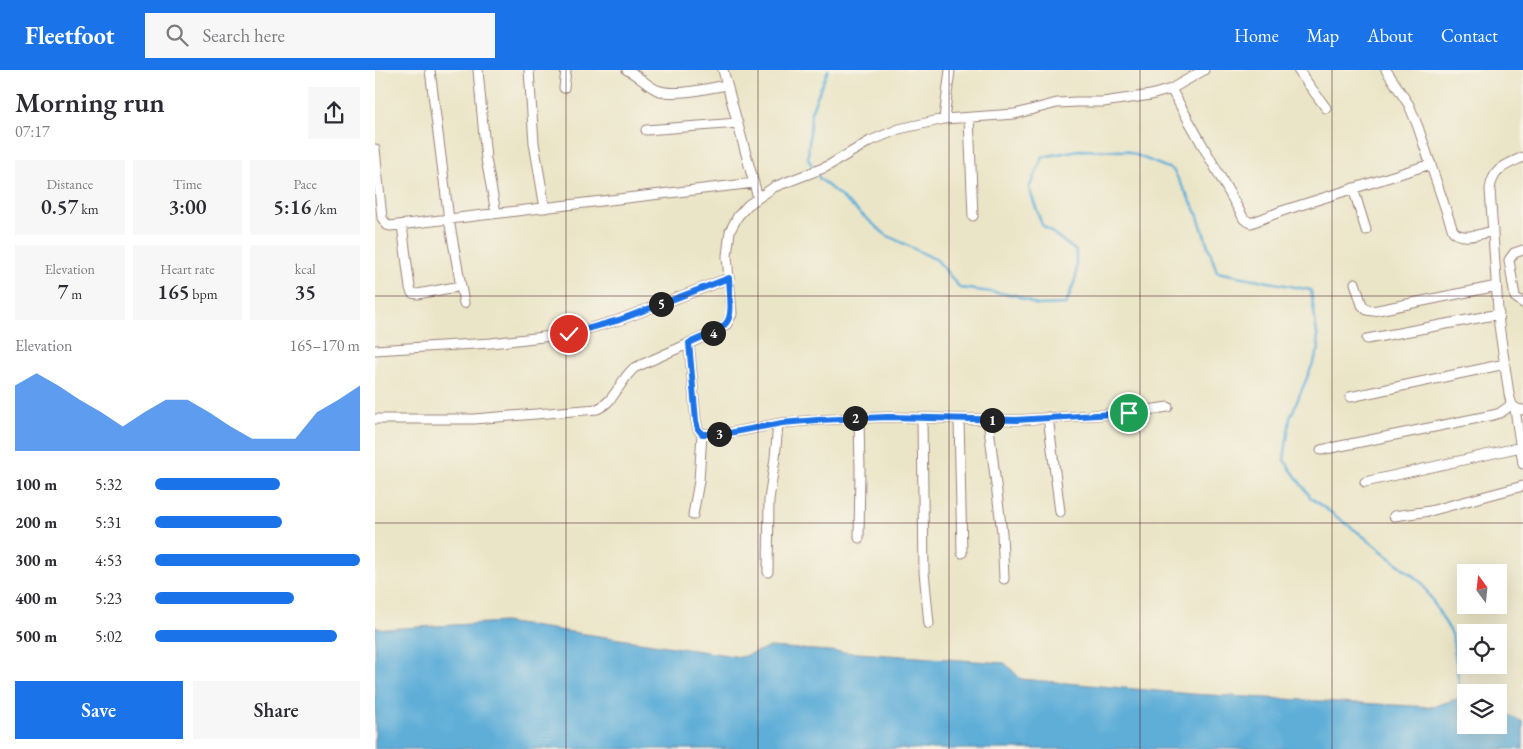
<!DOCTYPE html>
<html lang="en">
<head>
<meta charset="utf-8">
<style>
	body { margin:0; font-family:"EB Garamond",serif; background:#f7f7f7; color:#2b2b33; height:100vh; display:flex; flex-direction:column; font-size:19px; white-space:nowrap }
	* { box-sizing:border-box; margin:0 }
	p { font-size:16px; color:#7c7c81 }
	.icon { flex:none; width:28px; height:28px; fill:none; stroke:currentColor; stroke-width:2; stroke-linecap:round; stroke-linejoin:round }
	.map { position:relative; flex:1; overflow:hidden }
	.panel { display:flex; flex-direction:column; background:#fff; width:375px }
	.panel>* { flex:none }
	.needle { width:32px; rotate:345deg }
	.controls { position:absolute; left:1082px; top:494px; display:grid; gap:10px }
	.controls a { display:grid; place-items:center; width:50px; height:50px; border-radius:0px; background:#fff; box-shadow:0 5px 20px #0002; font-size:25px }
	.pin { position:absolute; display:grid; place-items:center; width:42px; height:42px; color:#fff; margin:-21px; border:2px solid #fff; border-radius:50%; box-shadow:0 1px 5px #0007 }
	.km { position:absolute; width:25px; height:25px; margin:-12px; border-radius:50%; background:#222; color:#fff; font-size:14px; line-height:25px; text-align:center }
	.round { display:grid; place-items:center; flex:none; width:52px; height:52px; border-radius:0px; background:#f7f7f7 }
	.head { display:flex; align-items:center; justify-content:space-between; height:85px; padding:0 15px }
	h1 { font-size:28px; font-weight:600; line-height:38px }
	.stats { display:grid; grid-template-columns:repeat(3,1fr); gap:8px; height:85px; padding:5px 15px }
	.stats div { display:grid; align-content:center; border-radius:0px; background:#f7f7f7; text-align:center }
	.stats b { font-size:21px; font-weight:600 }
	.stats small { font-size:14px; font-weight:400 }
	.stats p { font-size:14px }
	.chart { height:140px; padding:10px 15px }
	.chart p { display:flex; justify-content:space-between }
	.chart svg { width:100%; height:90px; margin-top:5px; fill:#1a73e8; opacity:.7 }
	.action { display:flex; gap:10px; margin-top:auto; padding:10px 15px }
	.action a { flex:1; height:58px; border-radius:0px; background:#1a73e8; color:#fff; font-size:20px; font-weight:600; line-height:58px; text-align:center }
	.action a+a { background:#f7f7f7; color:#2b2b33 }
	ul { padding:0 15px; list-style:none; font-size:16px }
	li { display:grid; grid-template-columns:80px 60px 1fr; align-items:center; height:38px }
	li i { height:12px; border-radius:6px; background:#1a73e8 }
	header { display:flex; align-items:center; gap:30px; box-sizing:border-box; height:70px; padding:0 25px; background:#1a73e8; color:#fff }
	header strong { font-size:24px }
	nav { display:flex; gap:28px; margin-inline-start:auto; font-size:18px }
	.search { width:350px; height:45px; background:#f7f7f7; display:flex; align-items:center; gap:12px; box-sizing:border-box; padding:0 18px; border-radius:0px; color:#7c7c81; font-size:19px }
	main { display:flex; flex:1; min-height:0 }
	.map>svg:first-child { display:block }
	.water { fill:#5eaed8; stroke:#546682 }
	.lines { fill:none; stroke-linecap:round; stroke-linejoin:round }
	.stream { stroke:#5eaed8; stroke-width:2.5 }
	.street-casing { stroke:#9a8279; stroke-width:11 }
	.street { stroke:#fff; stroke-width:9 }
	.route-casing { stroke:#fff; stroke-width:10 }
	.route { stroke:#1a73e8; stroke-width:6 }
	.grid { fill:none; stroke:#4a1f2b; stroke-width:1; stroke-opacity:0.55 }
</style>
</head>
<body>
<header>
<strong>Fleetfoot</strong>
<div class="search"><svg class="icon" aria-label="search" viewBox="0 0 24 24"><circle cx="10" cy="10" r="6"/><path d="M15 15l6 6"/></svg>Search here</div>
<nav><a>Home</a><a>Map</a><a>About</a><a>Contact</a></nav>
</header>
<main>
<section class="panel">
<div class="head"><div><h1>Morning run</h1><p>07:17</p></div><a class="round"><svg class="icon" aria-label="share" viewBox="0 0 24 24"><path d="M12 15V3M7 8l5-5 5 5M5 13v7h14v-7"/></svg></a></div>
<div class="stats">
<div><p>Distance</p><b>0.57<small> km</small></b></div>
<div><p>Time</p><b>3:00</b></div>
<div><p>Pace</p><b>5:16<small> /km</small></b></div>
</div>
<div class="stats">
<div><p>Elevation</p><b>7<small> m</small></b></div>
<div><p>Heart rate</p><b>165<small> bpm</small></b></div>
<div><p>kcal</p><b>35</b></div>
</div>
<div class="chart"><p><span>Elevation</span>165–170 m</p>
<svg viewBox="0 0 160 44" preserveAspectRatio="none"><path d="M0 44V12L10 6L20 12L30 19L40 25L50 32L60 25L70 19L80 19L90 25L100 32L110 38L120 38L130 38L140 25L150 19L160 12V44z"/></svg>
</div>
<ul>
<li><b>100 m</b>5:32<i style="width:61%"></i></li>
<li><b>200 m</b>5:31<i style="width:62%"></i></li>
<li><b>300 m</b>4:53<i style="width:100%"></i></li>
<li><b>400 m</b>5:23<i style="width:68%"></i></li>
<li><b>500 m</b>5:02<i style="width:89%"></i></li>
</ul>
<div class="action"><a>Save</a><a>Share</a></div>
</section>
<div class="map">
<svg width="1148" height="679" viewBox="0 0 1148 679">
	<rect width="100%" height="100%" fill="#f7f3e8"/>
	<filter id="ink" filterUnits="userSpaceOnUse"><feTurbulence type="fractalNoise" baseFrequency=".02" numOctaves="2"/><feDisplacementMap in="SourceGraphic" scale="10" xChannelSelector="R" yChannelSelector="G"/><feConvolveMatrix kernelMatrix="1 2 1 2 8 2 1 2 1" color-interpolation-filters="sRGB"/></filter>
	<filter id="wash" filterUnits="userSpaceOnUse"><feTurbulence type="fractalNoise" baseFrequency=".0096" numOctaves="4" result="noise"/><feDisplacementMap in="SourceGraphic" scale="20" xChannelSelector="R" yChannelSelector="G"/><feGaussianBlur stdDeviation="1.12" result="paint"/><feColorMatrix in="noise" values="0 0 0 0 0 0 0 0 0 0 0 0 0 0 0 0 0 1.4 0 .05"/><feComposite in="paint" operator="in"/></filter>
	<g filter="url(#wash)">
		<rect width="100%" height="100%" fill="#ebe5c7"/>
		<path class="water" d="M129 552 366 587 395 577 630 593 646 609 817 624 1057 637 1091 626V655H1124V640L1148 652V679H0V557L10 559Z"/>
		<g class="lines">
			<path class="stream" d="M439 99 433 89 436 42 453 0
				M441 103 445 109 511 165 562 190 585 218 640 225 662 235 691 234 701 207V181L667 155 654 118 668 87 703 80 751 81 798 100 821 141 842 202 936 220 944 279 915 348 909 390 936 428 984 463 1047 513 1077 564 1086 627"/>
		</g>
	</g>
	<g filter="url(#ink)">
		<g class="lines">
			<defs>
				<path id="street" d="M55 0 74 150 89 233
					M103 0 111 89 121 143
					M154 0 159 73 170 138
					M252 0C263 5 271 15 282 20 300 27 333 18 352 15
					M348 0 383 128
					M923 0 951 38
					M1011 0 1034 35 1043 57 1078 161C1087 171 1105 164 1118 161
					M189 18 191 0
					M796 19 869 149 876 153 907 141 1056 94
					M594 48 598 146
					M569 49 575 0
					M271 60 363 53
					M0 79 7 148 12 155 15 156 379 113
					M1148 87C1131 95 1118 98 1115 119L1124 255 1134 324C1136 334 1137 339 1148 340
					M978 118 991 160
					M27 155 35 218 37 223 43 224 86 216
					M1148 180 1139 183 1134 190 1140 227 1148 233
					M980 213 987 235 992 240 998 241 1122 216
					M992 269 1124 244
					M314 273 321 351 323 359 327 364H349L407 353 442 350 513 347 641 350 753 343 793 337
					M0 280 116 273 194 264 244 250 354 208
					M975 327 1130 294
					M1140 339 1148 394
					M673 347 685 442
					M547 348 549 502 554 554
					M0 349H99L222 339C240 332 244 311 259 298L342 261 352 254 357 244 352 186 355 161 363 146 373 135 399 117 451 97 495 71 524 59 569 49 640 44 682 33 702 32H728L776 25 796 19 829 0
					M584 349 587 483
					M613 350 627 463 629 509
					M946 380 1118 345 1125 343 1136 335
					M990 412 1146 377
					M318 445 324 411 327 364
					M1019 446 1055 441 1148 416
					M484 468 485 400 484 348
					M393 502 394 430 400 388 403 354"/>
			</defs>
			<use href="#street" class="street-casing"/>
			<use href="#street" class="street"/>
		</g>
	</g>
	<g class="lines" filter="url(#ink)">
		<defs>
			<path id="route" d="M194 264 244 250 354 208C357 257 360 253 314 273L321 351 323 359 327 364H349L407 353 442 350 513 347 641 350 754 343"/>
		</defs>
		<use href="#route" class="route-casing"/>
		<use href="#route" class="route"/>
	</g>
	<path class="grid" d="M191 0V679M383 0V679M574 0V679M765 0V679M957 0V679M0 226H1148M0 453H1148"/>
</svg>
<div class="controls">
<a><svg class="needle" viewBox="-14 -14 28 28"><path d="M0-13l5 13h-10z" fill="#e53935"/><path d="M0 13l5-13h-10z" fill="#7c7c81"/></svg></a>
<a><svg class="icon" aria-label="locate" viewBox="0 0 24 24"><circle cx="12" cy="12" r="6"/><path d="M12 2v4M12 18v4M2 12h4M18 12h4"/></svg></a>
<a><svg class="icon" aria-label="layers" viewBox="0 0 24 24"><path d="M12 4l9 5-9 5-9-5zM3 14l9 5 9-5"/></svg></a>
</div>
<div class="pin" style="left:754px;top:343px;background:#1e9e55"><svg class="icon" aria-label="arrive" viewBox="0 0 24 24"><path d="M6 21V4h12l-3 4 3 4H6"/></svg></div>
<div class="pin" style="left:194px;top:264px;background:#d93025"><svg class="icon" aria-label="check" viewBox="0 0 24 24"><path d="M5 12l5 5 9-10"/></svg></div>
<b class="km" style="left:617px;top:350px">1</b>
<b class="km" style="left:480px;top:348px">2</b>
<b class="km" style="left:344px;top:364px">3</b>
<b class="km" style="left:338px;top:263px">4</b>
<b class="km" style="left:286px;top:234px">5</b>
</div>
</main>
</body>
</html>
